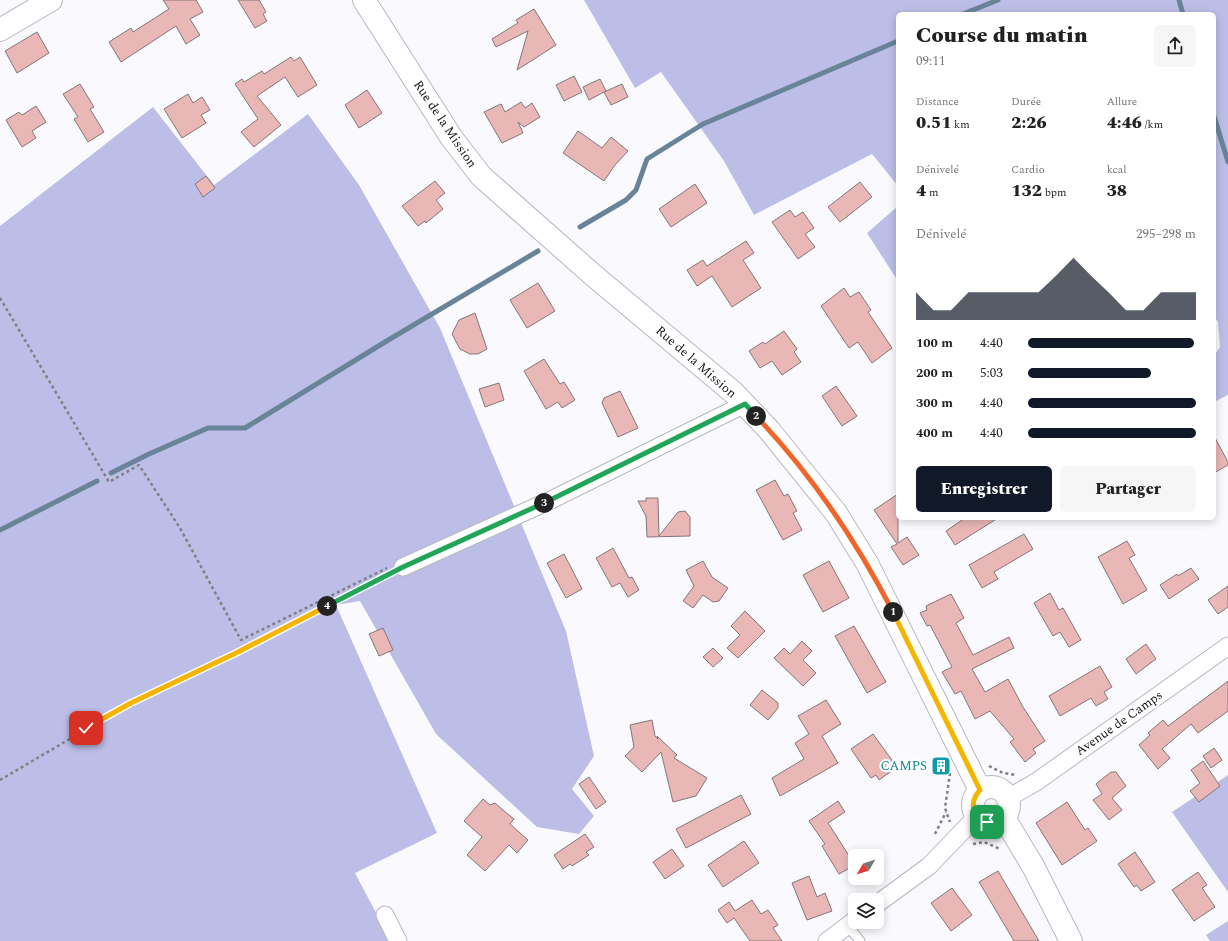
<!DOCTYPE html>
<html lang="fr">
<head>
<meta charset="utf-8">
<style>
	body { margin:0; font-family:Spectral,serif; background:#f6f6f6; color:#222; height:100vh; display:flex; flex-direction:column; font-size:15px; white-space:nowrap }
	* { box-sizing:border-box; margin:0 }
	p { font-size:13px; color:#767676 }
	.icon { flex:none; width:22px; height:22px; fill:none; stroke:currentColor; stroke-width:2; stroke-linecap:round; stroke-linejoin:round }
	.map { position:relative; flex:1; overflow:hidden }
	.panel { position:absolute; left:896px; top:12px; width:320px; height:508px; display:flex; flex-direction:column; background:#fff; border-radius:6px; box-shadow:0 2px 10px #0003 }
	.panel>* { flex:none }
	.needle { width:26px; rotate:231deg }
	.fabs { position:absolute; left:848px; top:849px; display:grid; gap:8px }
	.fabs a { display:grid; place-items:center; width:36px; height:36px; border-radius:6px; background:#fff; box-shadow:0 2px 10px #0003; font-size:20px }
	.pin { position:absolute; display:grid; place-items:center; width:34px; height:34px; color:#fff; margin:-17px; border-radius:8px; box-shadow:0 2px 6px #0006 }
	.km { position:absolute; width:20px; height:20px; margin:-10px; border-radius:50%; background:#222; color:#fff; font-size:11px; line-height:20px; text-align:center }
	.round { display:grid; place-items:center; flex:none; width:42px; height:42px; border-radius:6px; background:#f6f6f6 }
	.summary { display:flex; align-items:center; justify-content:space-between; height:68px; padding:0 20px }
	h1 { font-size:22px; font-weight:800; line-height:30px }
	.figures { display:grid; grid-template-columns:repeat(3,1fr); gap:6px; height:68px; padding:4px 20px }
	.figures div { display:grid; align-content:center }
	.figures b { font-size:17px; font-weight:800 }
	.figures small { font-size:11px; font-weight:400 }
	.figures p { font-size:11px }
	.chart { height:112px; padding:8px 20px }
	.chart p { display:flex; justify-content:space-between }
	.chart svg { width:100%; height:72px; margin-top:4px; fill:#111827; opacity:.7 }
	.primary-button { display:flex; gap:8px; margin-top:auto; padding:8px 20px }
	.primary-button a { flex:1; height:46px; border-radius:6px; background:#111827; color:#fff; font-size:16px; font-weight:800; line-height:46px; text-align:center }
	.primary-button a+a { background:#f6f6f6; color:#222 }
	ul { padding:0 20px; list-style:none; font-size:13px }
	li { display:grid; grid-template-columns:64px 48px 1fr; align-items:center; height:30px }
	li i { height:10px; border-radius:5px; background:#111827 }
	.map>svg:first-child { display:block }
	.forest { fill:#bdbee7 }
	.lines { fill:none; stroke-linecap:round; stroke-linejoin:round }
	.stream { stroke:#698499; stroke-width:5 }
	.building { fill:#e9b7b6; stroke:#837676 }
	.lane-casing { stroke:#b6b7c1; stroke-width:11 }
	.street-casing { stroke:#b6b7c1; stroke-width:19 }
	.secondary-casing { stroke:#b6b7c1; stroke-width:24 }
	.path { stroke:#808084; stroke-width:2.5; stroke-dasharray:3 3; stroke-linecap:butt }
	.lane { stroke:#fff; stroke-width:9 }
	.street { stroke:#fff; stroke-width:17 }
	.secondary { stroke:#fff; stroke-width:22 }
	.split-1-casing { stroke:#fff; stroke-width:8 }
	.split-2-casing { stroke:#fff; stroke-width:8 }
	.split-3-casing { stroke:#fff; stroke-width:8 }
	.split-4-casing { stroke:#fff; stroke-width:8 }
	.split-5-casing { stroke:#fff; stroke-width:8 }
	.split-1 { stroke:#f5b400; stroke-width:5 }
	.split-2 { stroke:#f0652b; stroke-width:5 }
	.split-3 { stroke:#22a559; stroke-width:5 }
	.split-4 { stroke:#22a559; stroke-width:5 }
	.split-5 { stroke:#f5b400; stroke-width:5 }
	.labels { text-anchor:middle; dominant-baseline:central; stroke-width:4; stroke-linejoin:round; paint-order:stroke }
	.street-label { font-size:13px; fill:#16161a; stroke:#fff }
	.culture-label { font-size:13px; fill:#0d838f; stroke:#fff; text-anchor:end }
</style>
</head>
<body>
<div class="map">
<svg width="1228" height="941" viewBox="0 0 1228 941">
	<rect width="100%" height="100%" fill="#fafafe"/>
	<path class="forest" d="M584 0H1228V395L1214 402V356L1220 347 1218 322 1214 316V14H898V186L872 154 754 215 724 161 661 72 635 88Z
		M153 107 214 185 308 114 359 185 440 328 566 631 594 756 572 789 594 816 579 834 537 827 436 734 360 601 336 605 437 833 355 873 391 941H0V226Z
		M898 206V281L867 233Z
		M1228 775V892L1172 812Z
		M1228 921V941H1210L1206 935Z"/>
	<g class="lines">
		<path class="stream" d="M1179 0 1183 14
			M963 14 998 0
			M1214 116 1228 162
			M580 227 626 200 636 190 647 159 703 124 898 41
			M111 473 149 454 208 428H245L385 342 538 251
			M0 530 97 481"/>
	</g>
	<path class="building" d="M163 0H196L203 12 190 19 200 35 186 44 176 26 121 62 109 42 131 28 133 32 169 9Z
		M238 0H259L266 12 263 14 267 21 255 28Z
		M534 9 556 45 517 70 528 31 496 47 492 39 518 23 516 20Z
		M37 32 49 53 17 73 5 51Z
		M291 57 294 61 300 57 317 85 298 97 285 77 257 96 281 125 254 147 241 132 258 119 235 84 242 79 244 82 262 71 264 74Z
		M574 76 582 92 564 101 556 85Z
		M600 79 606 91 589 100 583 87Z
		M80 84 94 107 90 109 104 132 88 142 74 119 78 117 63 94Z
		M622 84 628 97 611 105 604 92Z
		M367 90 382 113 359 128 345 105Z
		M188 94 193 103 202 97 210 110 201 115 206 123 182 138 164 109Z
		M521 102 525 108 532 103 540 117 524 127 518 122 523 133 502 143 484 112 501 104 505 112Z
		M36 106 46 122 32 131 36 138 22 147 6 120 19 112 22 115Z
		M578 131 602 148 611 137 628 151 615 165 604 181 563 153Z
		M206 176 215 188 203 197 195 184Z
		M435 181 445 193 436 200 443 209 426 223 425 221 418 226 402 206Z
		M860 182 872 197 840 222 828 207Z
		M695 184 707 203 671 227 659 209Z
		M790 210 795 217 803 212 814 228 805 234 815 247 798 259 772 222Z
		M746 241 754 253 743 260 761 288 732 307 712 276 697 286 687 270 703 260 707 266Z
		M538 283 555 311 527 328 510 300Z
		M844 288 850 297 859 292 871 310 868 312 892 348 872 363 858 342 849 348 821 306Z
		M475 313 487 349 478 354H470L460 349 452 334 459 320Z
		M784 331 797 349 794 352 801 362 782 375 772 361 760 368 749 351 763 342 765 344Z
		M544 359 560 384 564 382 575 400 562 408 558 402 546 409 524 371Z
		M499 383 504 400 485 407 479 389Z
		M836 386 857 416 842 426 822 396Z
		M620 391 638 428 618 437 602 403 604 398Z
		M1214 436 1228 462V465L1214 473Z
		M775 480 784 496 788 494 797 511 793 513 802 530 783 540 756 490Z
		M898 494V543L907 537 919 555 903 565 891 547 897 544 874 510Z
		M646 498H658L659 536 678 512 685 511 690 517V536L647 537 646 516 638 501H646Z
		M965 518H998L955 545 946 531Z
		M1024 534 1033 549 994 572 998 579 982 588 969 565Z
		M1127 541 1135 555 1129 558 1147 590 1123 604 1098 557Z
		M613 548 629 578 632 577 639 590 628 597 620 583 612 587 596 558Z
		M564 554 582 589 566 598 547 563Z
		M703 561 712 577 728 588 719 601 713 602 703 595 693 608 683 601 694 586 686 570Z
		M829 561 849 598 823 612 803 575Z
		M1191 568 1199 579 1169 599 1160 585 1177 574 1178 576Z
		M1228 586V607L1218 614 1208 600Z
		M1050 593 1059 610 1063 608 1081 640 1069 647 1060 632 1053 636 1034 603Z
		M951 594 964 618 956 623 973 655 1009 637 1014 648 972 669 985 692 1008 679 1023 707 1045 741 1033 749 1036 753 1025 762 1010 742 1014 739 990 711 975 719 961 691 955 694 942 672 952 667 930 625 927 626 920 613 927 610 926 606Z
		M745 611 765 631 738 658 727 648 740 635 731 626Z
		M854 626 886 682 867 693 835 636Z
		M383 628 393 650 379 656 369 634Z
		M802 641 812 651 803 660 816 673 803 686 774 658 784 648 790 654Z
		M1146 644 1156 659 1136 674 1126 659Z
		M713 648 723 658 713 667 703 657Z
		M1100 666 1112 687 1104 692 1108 699 1096 706 1091 698 1060 716 1049 696Z
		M1228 681V711L1198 733 1191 724 1162 749 1170 758 1158 769 1139 745 1150 735 1148 733 1163 720 1168 726Z
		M762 690 778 703V708L768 720 750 705Z
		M826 700 841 724 822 736 838 763 780 796 772 778 804 759 795 743 809 734 798 716Z
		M652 720 655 736 658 739 657 736 677 755 674 758 707 778 696 796 673 802 661 752 642 772 625 756 634 747 630 725Z
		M873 734 897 767 879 780 876 775 871 778 851 749Z
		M1214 748 1222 760 1211 768 1203 756Z
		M1203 761 1220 786 1199 802 1190 791 1200 783 1191 770Z
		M1111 772H1116L1126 786 1112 798 1122 810 1109 820 1093 800 1102 794 1096 784Z
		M589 777 606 802 596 809 579 784Z
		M741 795 751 814 686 848 676 829Z
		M483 799 490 805 495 803 504 811 514 819 510 824 528 840 517 853 509 845 485 871 467 855 482 837 464 821Z
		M838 801 845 812 828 823 855 865 839 874 822 846 825 844 809 821Z
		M1067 802 1085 830 1088 828 1097 841 1062 865 1036 823Z
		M585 834 594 847 586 852 589 855 572 866 570 864 563 869 554 855Z
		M744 841 759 863 723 887 708 865Z
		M672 849 684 866 665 879 653 862Z
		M1135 852 1155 882 1141 891 1137 885 1134 887 1118 864Z
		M998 871 1039 941H1014L979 882Z
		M1198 872 1207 885 1202 888 1215 907 1194 921 1172 890Z
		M809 876 817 897 825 893 832 911 807 920 792 883Z
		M952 888 972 915 951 931 931 903Z
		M752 900 761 914 768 910 778 925 773 928 782 941H750L734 918 727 923 718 910 729 902 735 911Z"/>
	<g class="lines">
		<defs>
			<path id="lane" d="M848 926 860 941"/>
			<path id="street" d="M403 567 551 500 745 404
				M1008 798 1036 782 1228 646
				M877 904 929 866 977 816
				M385 915 398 941
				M827 941 855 920"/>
			<path id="secondary" d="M364 0 451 137 481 176 593 275 734 393 769 430 836 513 867 563 980 790
				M0 30 51 0
				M973 805a18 18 0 1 1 36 0a18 18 0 1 1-36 0Z
				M1004 818 1033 866 1071 941"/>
		</defs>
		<use href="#lane" class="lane-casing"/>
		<use href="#street" class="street-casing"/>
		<use href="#secondary" class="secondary-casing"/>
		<path class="path" d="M0 298 109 482 139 465 180 528 241 640 387 568
			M989 766 1003 773 1016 775
			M950 773 945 808 950 822
			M0 780 131 703 237 653 390 574
			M935 834 946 812
			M973 844 984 842 1000 849"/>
		<use href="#lane" class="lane"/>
		<use href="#street" class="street"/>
		<use href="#secondary" class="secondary"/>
	</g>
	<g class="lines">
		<defs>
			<path id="split-1" d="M893 612 980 790C969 802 972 816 987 822"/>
			<path id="split-2" d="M756 416C812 475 856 540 893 612"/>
			<path id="split-3" d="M544 503 745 404 756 416"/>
			<path id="split-4" d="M327 606 403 567 544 503"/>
			<path id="split-5" d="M86 728 131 703 236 653 327 606"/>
		</defs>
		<use href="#split-1" class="split-1-casing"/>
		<use href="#split-2" class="split-2-casing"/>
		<use href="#split-3" class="split-3-casing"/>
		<use href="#split-4" class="split-4-casing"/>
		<use href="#split-5" class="split-5-casing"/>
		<use href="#split-1" class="split-1"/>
		<use href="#split-2" class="split-2"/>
		<use href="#split-3" class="split-3"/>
		<use href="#split-4" class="split-4"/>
		<use href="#split-5" class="split-5"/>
	</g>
	<defs>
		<symbol id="building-square" viewBox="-11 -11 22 22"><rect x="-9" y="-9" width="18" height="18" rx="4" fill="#0f9aa8" stroke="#fff"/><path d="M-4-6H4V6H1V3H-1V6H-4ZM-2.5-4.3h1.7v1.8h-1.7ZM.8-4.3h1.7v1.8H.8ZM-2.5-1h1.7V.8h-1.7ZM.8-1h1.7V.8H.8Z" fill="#fff"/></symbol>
	</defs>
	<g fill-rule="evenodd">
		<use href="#building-square" x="930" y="755" width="22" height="22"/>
	</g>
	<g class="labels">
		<g class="street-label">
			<text transform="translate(445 124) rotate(56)">Rue de la Mission</text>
			<text transform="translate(696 362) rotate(41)">Rue de la Mission</text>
			<text transform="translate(1119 723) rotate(-35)">Avenue de Camps</text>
		</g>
		<g class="culture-label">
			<text x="927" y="766">CAMPS</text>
		</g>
	</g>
</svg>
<div class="fabs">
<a><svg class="needle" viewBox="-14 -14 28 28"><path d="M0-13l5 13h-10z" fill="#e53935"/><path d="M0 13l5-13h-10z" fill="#767676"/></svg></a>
<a><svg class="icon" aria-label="layers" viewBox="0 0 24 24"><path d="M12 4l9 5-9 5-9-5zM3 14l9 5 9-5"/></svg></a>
</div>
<div class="pin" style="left:987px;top:822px;background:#1e9e55"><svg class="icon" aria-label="arrive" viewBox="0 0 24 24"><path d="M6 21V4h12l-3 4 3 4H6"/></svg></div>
<div class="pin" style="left:86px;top:728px;background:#d93025"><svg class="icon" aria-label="check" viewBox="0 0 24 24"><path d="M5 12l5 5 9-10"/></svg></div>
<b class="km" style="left:893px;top:612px">1</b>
<b class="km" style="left:756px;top:416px">2</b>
<b class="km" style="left:544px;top:503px">3</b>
<b class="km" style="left:327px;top:606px">4</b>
<section class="panel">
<div class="summary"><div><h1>Course du matin</h1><p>09:11</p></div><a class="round"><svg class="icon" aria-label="share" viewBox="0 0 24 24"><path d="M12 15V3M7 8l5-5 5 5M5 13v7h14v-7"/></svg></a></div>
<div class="figures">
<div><p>Distance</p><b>0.51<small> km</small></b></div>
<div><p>Durée</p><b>2:26</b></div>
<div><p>Allure</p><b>4:46<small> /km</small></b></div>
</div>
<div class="figures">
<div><p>Dénivelé</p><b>4<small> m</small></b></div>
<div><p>Cardio</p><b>132<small> bpm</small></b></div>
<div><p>kcal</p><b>38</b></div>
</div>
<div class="chart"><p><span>Dénivelé</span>295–298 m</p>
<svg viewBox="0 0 160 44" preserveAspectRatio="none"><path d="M0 44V27L10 38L20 38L30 27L40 27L50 27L60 27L70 27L80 17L90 6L100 17L110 27L120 38L130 38L140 27L150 27L160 27V44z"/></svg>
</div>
<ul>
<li><b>100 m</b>4:40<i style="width:99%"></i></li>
<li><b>200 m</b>5:03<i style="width:73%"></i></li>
<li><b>300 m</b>4:40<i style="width:100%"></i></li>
<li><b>400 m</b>4:40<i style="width:100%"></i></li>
</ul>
<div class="primary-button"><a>Enregistrer</a><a>Partager</a></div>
</section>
</div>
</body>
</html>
